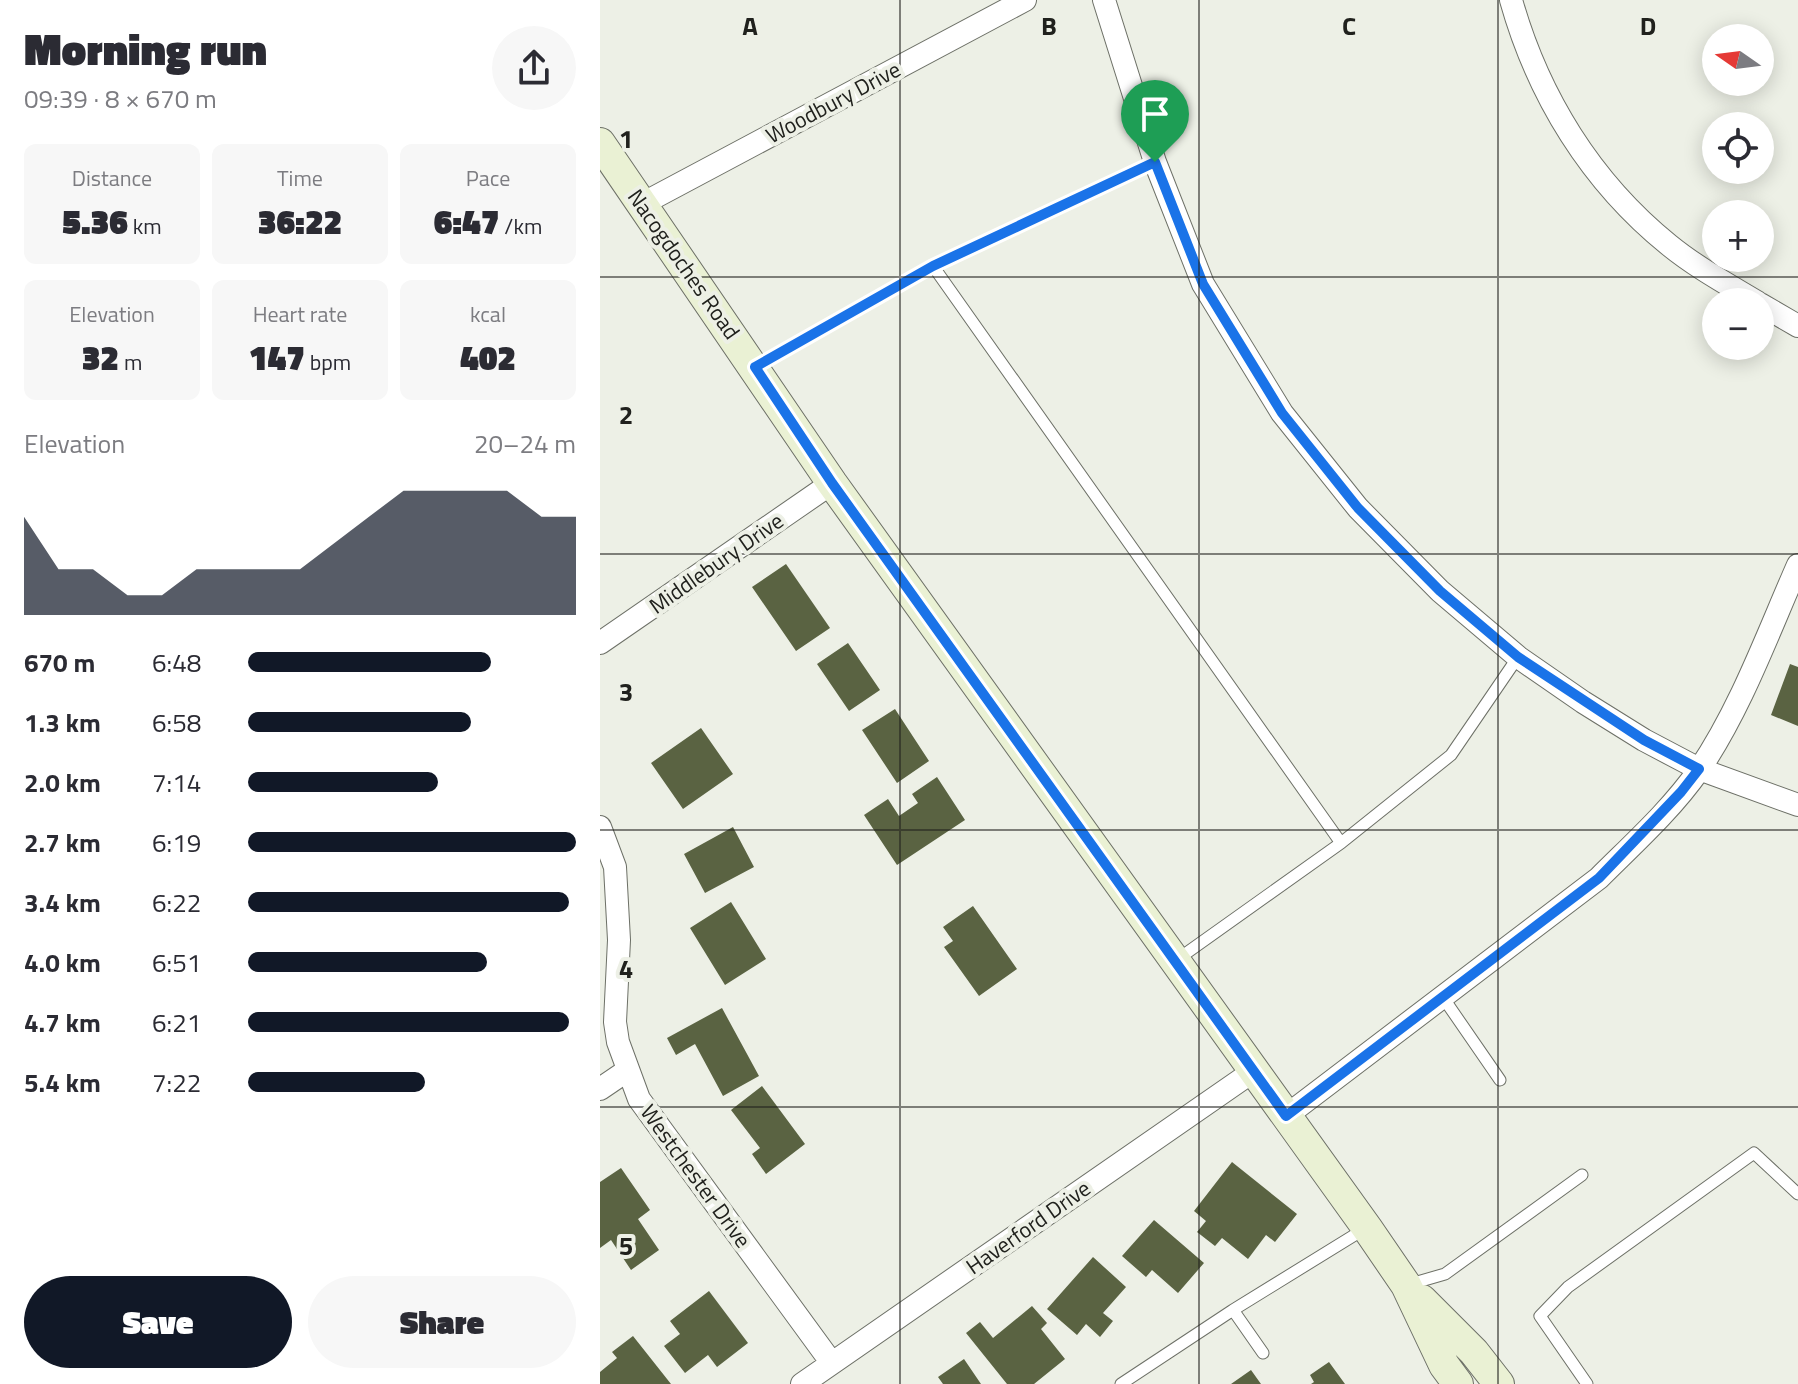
<!DOCTYPE html>
<html lang="en">
<head>
<meta charset="utf-8">
<style>
	body { margin:0; font-family:"Titillium Web",sans-serif; background:#f7f7f7; color:#2b2b33; height:100vh; display:flex; flex-direction:column; font-size:30px; white-space:nowrap }
	* { box-sizing:border-box; margin:0 }
	p { font-size:26px; color:#7c7c81 }
	.icon { flex:none; width:44px; height:44px; fill:none; stroke:currentColor; stroke-width:2; stroke-linecap:round; stroke-linejoin:round }
	.map { position:relative; flex:1; overflow:hidden }
	.side { display:flex; flex-direction:column; background:#fff; width:600px }
	.side>* { flex:none }
	.needle { width:52px; rotate:284deg }
	.fabs { position:absolute; left:1102px; top:24px; display:grid; gap:16px }
	.fabs a { display:grid; place-items:center; width:72px; height:72px; border-radius:50%; background:#fff; box-shadow:0 4px 20px #0003; font-size:40px }
	.pin { position:absolute; display:grid; place-items:center; width:68px; height:68px; color:#fff; margin:-82px -34px; border-radius:50% 50% 50% 0; rotate:-45deg; box-shadow:0 0 8px #0007 }
	.pin .icon { rotate:45deg }
	.round { display:grid; place-items:center; flex:none; width:84px; height:84px; border-radius:42px; background:#f7f7f7 }
	.head { display:flex; align-items:center; justify-content:space-between; height:136px; padding:0 24px }
	h1 { font-size:44px; font-weight:800; line-height:60px }
	.metrics { display:grid; grid-template-columns:repeat(3,1fr); gap:12px; height:136px; padding:8px 24px }
	.metrics div { display:grid; align-content:center; border-radius:12px; background:#f7f7f7; text-align:center }
	.metrics b { font-size:34px; font-weight:800 }
	.metrics small { font-size:22px; font-weight:400 }
	.metrics p { font-size:22px }
	.chart { height:224px; padding:16px 24px }
	.chart p { display:flex; justify-content:space-between }
	.chart svg { width:100%; height:144px; margin-top:8px; fill:#111827; opacity:.7 }
	.action { display:flex; gap:16px; margin-top:auto; padding:16px 24px }
	.action a { flex:1; height:92px; border-radius:48px; background:#111827; color:#fff; font-size:32px; font-weight:800; line-height:92px; text-align:center }
	.action a+a { background:#f7f7f7; color:#2b2b33 }
	ul { padding:0 24px; list-style:none; font-size:26px }
	li { display:grid; grid-template-columns:128px 96px 1fr; align-items:center; height:60px }
	li i { height:20px; border-radius:10px; background:#111827 }
	main { display:flex; flex:1; min-height:0 }
	.map>svg:first-child { display:block }
	.building { fill:#5a6342 }
	.lines { fill:none; stroke-linecap:round; stroke-linejoin:round }
	.service-casing { stroke:#6d7067; stroke-width:13 }
	.minor-casing { stroke:#6d7067; stroke-width:24 }
	.secondary-casing { stroke:#6d7067; stroke-width:32 }
	.service { stroke:#fff; stroke-width:11 }
	.minor { stroke:#fff; stroke-width:22 }
	.secondary { stroke:#eaf1d4; stroke-width:30 }
	.route-casing { stroke:#fff; stroke-width:16 }
	.route { stroke:#1a73e8; stroke-width:10 }
	.grid { fill:none; stroke:#20211d; stroke-width:2; stroke-opacity:0.55 }
	.labels { text-anchor:middle; dominant-baseline:central; stroke-width:8; stroke-linejoin:round; paint-order:stroke }
	.street-label { font-size:22px; fill:#20211d; stroke:#edf0e6 }
	.grid-label { font-size:26px; text-anchor:middle; font-weight:bold; fill:#20211d; stroke:#edf0e6; stroke-width:8; stroke-linejoin:round; paint-order:stroke }
</style>
</head>
<body>
<main>
<section class="side">
<div class="head"><div><h1>Morning run</h1><p>09:39 · 8 × 670 m</p></div><a class="round"><svg class="icon" aria-label="share" viewBox="0 0 24 24"><path d="M12 15V3M7 8l5-5 5 5M5 13v7h14v-7"/></svg></a></div>
<div class="metrics">
<div><p>Distance</p><b>5.36<small> km</small></b></div>
<div><p>Time</p><b>36:22</b></div>
<div><p>Pace</p><b>6:47<small> /km</small></b></div>
</div>
<div class="metrics">
<div><p>Elevation</p><b>32<small> m</small></b></div>
<div><p>Heart rate</p><b>147<small> bpm</small></b></div>
<div><p>kcal</p><b>402</b></div>
</div>
<div class="chart"><p><span>Elevation</span>20–24 m</p>
<svg viewBox="0 0 160 44" preserveAspectRatio="none"><path d="M0 44V14L10 30L20 30L30 38L40 38L50 30L60 30L70 30L80 30L90 22L100 14L110 6L120 6L130 6L140 6L150 14L160 14V44z"/></svg>
</div>
<ul>
<li><b>670 m</b>6:48<i style="width:74%"></i></li>
<li><b>1.3 km</b>6:58<i style="width:68%"></i></li>
<li><b>2.0 km</b>7:14<i style="width:58%"></i></li>
<li><b>2.7 km</b>6:19<i style="width:100%"></i></li>
<li><b>3.4 km</b>6:22<i style="width:98%"></i></li>
<li><b>4.0 km</b>6:51<i style="width:73%"></i></li>
<li><b>4.7 km</b>6:21<i style="width:98%"></i></li>
<li><b>5.4 km</b>7:22<i style="width:54%"></i></li>
</ul>
<div class="action"><a>Save</a><a>Share</a></div>
</section>
<div class="map">
<svg width="1198" height="1384" viewBox="0 0 1198 1384">
	<rect width="100%" height="100%" fill="#edf0e6"/>
	<path class="building" d="M186 564 230 628 196 651 152 587Z
		M248 643 280 690 249 711 217 664Z
		M1190 664 1198 667V726L1171 715Z
		M295 709 329 761 297 783 262 730Z
		M101 728 133 774 83 809 51 763Z
		M337 777 365 820 297 865 264 815 288 799 299 816 318 803 312 794Z
		M133 827 154 867 105 893 84 854Z
		M131 902 166 959 125 985 90 928Z
		M373 906 417 969 379 996 344 947 353 941 343 927Z
		M122 1008 159 1076 123 1096 95 1044 76 1055 67 1038Z
		M162 1086 205 1144 166 1174 152 1154 160 1148 131 1110Z
		M632 1162 697 1214 675 1242 666 1235 648 1259 622 1238 615 1246 597 1232 606 1221 594 1211Z
		M21 1168 50 1210 38 1219 59 1250 31 1270 11 1240 0 1248V1182Z
		M554 1220 604 1263 578 1293 552 1270 546 1277 522 1256Z
		M493 1257 526 1287 503 1313 513 1321 500 1337 486 1324 477 1335 447 1309Z
		M109 1291 148 1343 117 1367 108 1355 85 1373 64 1346 80 1334 70 1321Z
		M432 1306 447 1323 441 1329 465 1359 434 1384H407L366 1333 380 1322 393 1338Z
		M33 1336 71 1384H0V1372L17 1358 12 1352Z
		M364 1359 381 1384H343L338 1377Z
		M729 1362 745 1384H711L714 1382 710 1375Z
		M651 1370 661 1384H631Z"/>
	<g class="lines">
		<defs>
			<path id="service" d="M333 266 741 843
				M155 367 333 266 555 162
				M578 959 741 843 851 755 918 657
				M842 996 900 1080
				M807 1285 845 1274 982 1175
				M633 1310 663 1353
				M521 1384 633 1310 766 1228
				M987 1384 940 1316 968 1287 1154 1153 1198 1194"/>
			<path id="minor" d="M504 0 555 162 603 284 682 413 758 508 840 591 918 657 983 702 1044 740 1099 769 1198 805
				M911 0C938 96 991 182 1069 245 1096 267 1127 284 1157 302
				M42 204 425 0
				M1160 304 1198 326
				M0 643 232 483
				M0 827 15 867 19 940 15 1022 18 1042 39 1099 231 1362
				M0 1089 28 1070
				M686 1116 999 878C1033 844 1071 810 1099 770 1141 708 1168 633 1198 565
				M202 1384 655 1070"/>
			<path id="secondary" d="M0 143 232 483 767 1228 806 1285 844 1365 858 1384
				M822 1300 874 1352 899 1384"/>
		</defs>
		<use href="#service" class="service-casing"/>
		<use href="#minor" class="minor-casing"/>
		<use href="#secondary" class="secondary-casing"/>
		<use href="#service" class="service"/>
		<use href="#minor" class="minor"/>
		<use href="#secondary" class="secondary"/>
	</g>
	<g class="lines">
		<defs>
			<path id="route" d="M555 162 603 284 682 413 758 508 840 591 918 657 1044 740 1099 769 1081 792 999 878 686 1116 232 483 155 367 333 266Z"/>
		</defs>
		<use href="#route" class="route-casing"/>
		<use href="#route" class="route"/>
	</g>
	<path class="grid" d="M300 0V1384M599 0V1384M898 0V1384M0 277H1198M0 554H1198M0 830H1198M0 1107H1198"/>
	<g class="labels">
		<g class="street-label">
			<text transform="translate(233 102) rotate(-28)">Woodbury Drive</text>
			<text transform="translate(84 264) rotate(55)">Nacogdoches Road</text>
			<text transform="translate(116 563) rotate(-35)">Middlebury Drive</text>
			<text transform="translate(96 1176) rotate(54)">Westchester Drive</text>
			<text transform="translate(428 1227) rotate(-35)">Haverford Drive</text>
		</g>
	</g>
	<g class="grid-label">
		<text x="150" y="35">A</text>
		<text x="449" y="35">B</text>
		<text x="749" y="35">C</text>
		<text x="1048" y="35">D</text>
		<text x="26" y="148">1</text>
		<text x="26" y="424">2</text>
		<text x="26" y="701">3</text>
		<text x="26" y="978">4</text>
		<text x="26" y="1255">5</text>
	</g>
</svg>
<div class="fabs">
<a><svg class="needle" viewBox="-14 -14 28 28"><path d="M0-13l5 13h-10z" fill="#e53935"/><path d="M0 13l5-13h-10z" fill="#7c7c81"/></svg></a>
<a><svg class="icon" aria-label="locate" viewBox="0 0 24 24"><circle cx="12" cy="12" r="6"/><path d="M12 2v4M12 18v4M2 12h4M18 12h4"/></svg></a>
<a>+</a>
<a>−</a>
</div>
<div class="pin" style="left:555px;top:162px;background:#1e9e55"><svg class="icon" aria-label="arrive" viewBox="0 0 24 24"><path d="M6 21V4h12l-3 4 3 4H6"/></svg></div>
</div>
</main>
</body>
</html>
